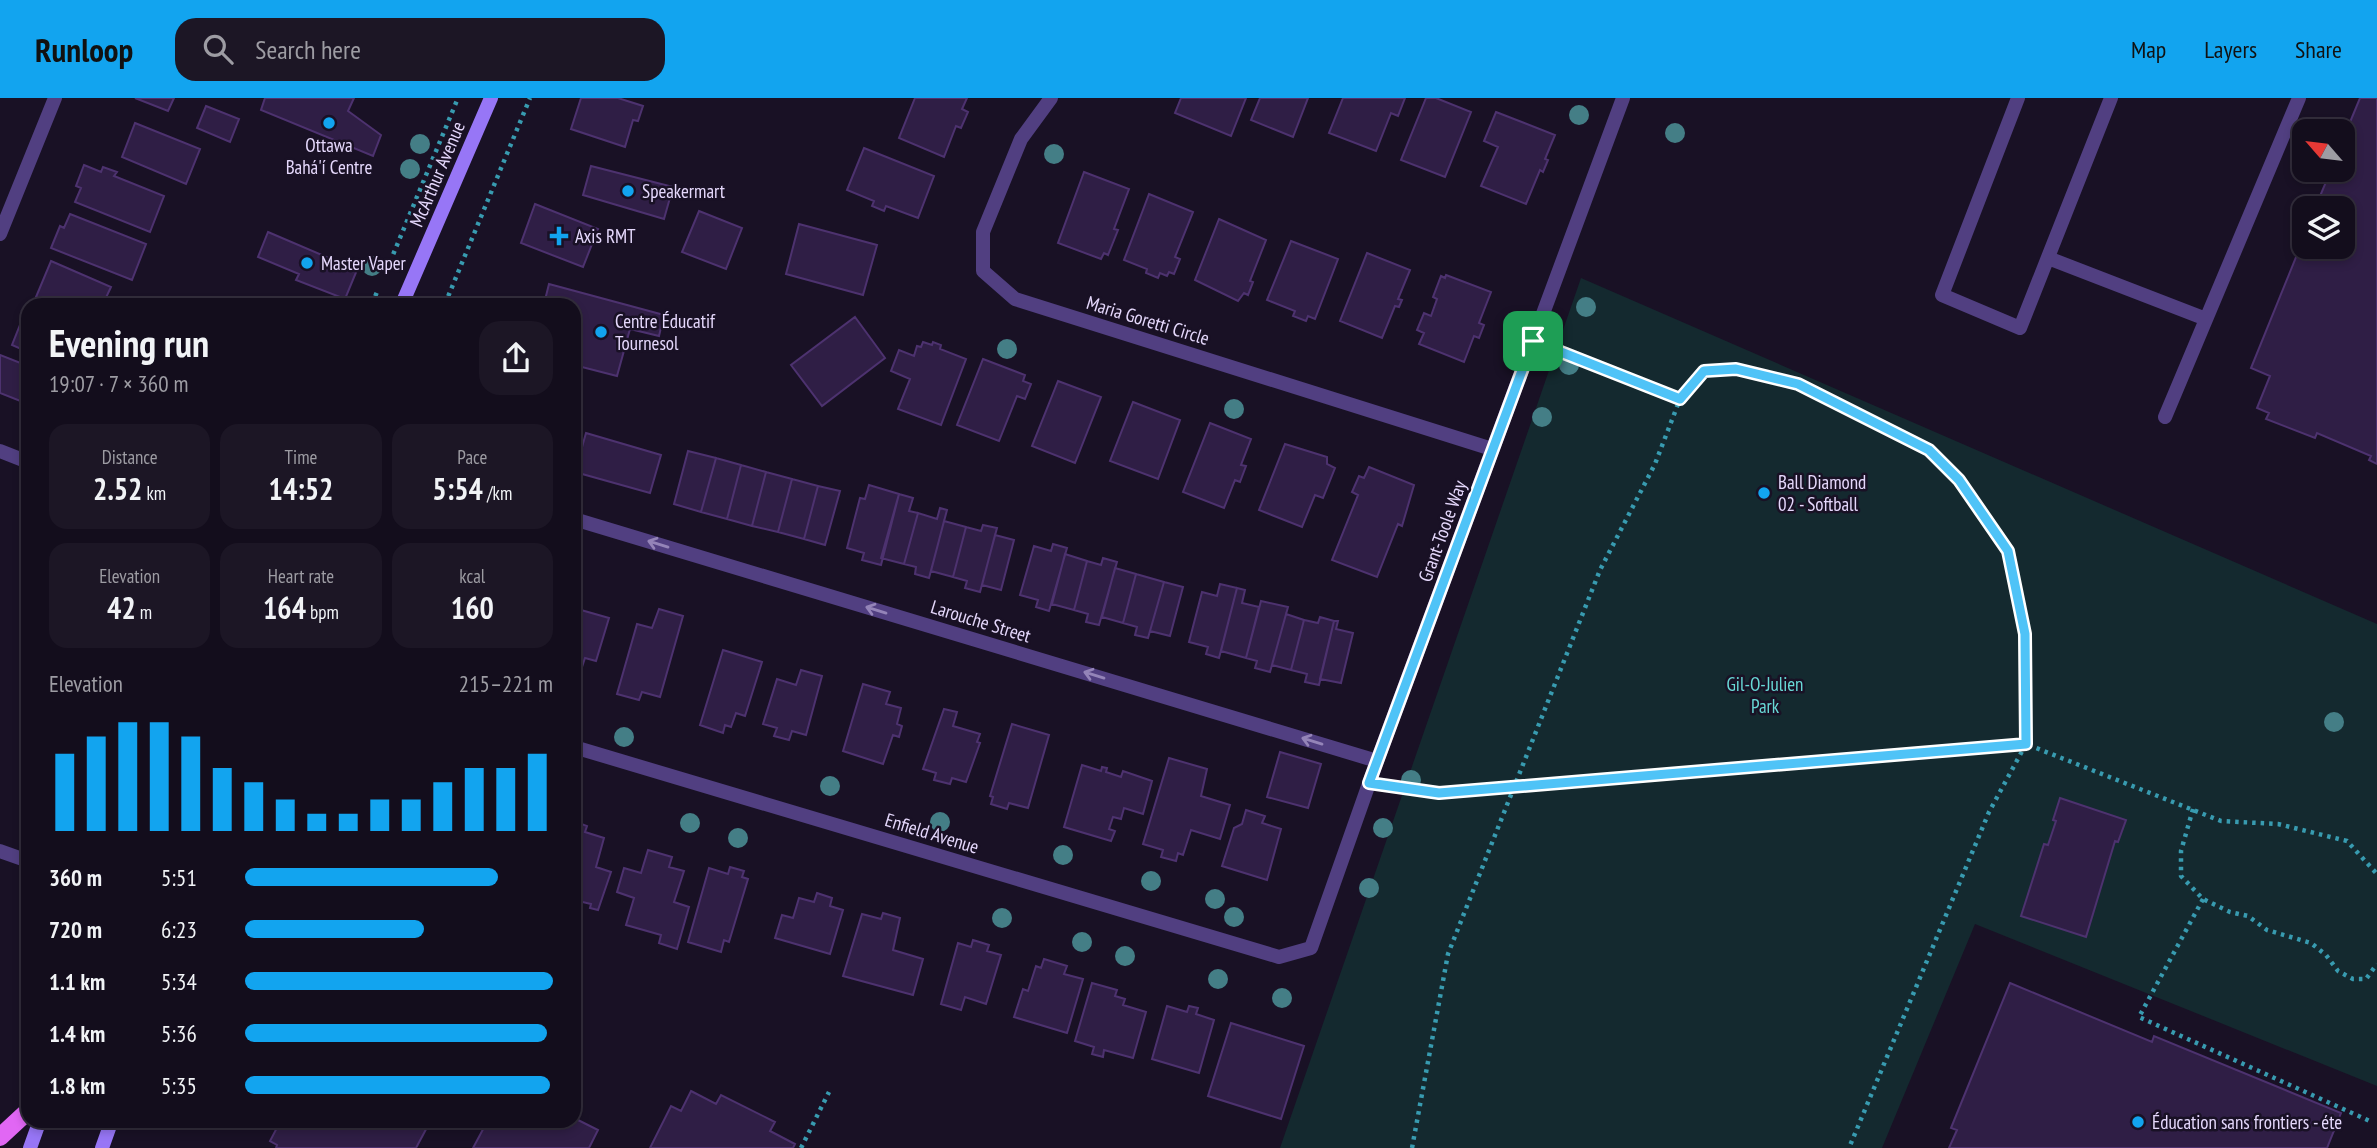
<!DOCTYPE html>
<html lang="en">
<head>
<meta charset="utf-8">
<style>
	body { margin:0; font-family:"PT Sans Narrow",sans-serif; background:#1c1625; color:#f1f3f6; height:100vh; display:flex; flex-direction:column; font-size:26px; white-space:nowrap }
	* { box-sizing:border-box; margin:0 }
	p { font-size:23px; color:#9d9ca3 }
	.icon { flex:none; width:38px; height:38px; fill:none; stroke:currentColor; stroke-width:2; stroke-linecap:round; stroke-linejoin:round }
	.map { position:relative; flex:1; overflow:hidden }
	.details { position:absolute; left:21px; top:200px; width:560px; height:830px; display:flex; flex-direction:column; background:#130d1c; border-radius:21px; box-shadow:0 4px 10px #0003,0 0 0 2px #322d3b }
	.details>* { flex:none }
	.needle { width:46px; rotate:298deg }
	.fabs { position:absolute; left:2292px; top:21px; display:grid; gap:14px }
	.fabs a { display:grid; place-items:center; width:63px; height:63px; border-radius:14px; background:#130d1c; box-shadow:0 4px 10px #0003,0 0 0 2px #322d3b; font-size:35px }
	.pin { position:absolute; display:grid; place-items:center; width:60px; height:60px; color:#fff; margin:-30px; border-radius:14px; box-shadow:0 4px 10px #0006 }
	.round { display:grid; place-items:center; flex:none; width:74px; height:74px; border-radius:21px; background:#1c1625 }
	.overview { display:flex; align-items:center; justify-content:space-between; height:119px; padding:0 28px }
	h1 { font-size:38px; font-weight:700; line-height:52px }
	.stats { display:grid; grid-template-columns:repeat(3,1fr); gap:10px; height:119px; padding:7px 28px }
	.stats div { display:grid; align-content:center; border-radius:18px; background:#1c1625; text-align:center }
	.stats b { font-size:30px; font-weight:700 }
	.stats small { font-size:19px; font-weight:400 }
	.stats p { font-size:19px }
	.chart { height:196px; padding:14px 28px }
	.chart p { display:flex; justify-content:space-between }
	.chart svg { width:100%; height:126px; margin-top:7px; stroke:#12a4ef; stroke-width:6 }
	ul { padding:0 28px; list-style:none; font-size:23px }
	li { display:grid; grid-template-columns:112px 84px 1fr; align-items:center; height:52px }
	li i { height:18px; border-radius:9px; background:#12a4ef }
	header { display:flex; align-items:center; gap:42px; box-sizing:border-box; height:98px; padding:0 35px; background:#12a4ef; color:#111 }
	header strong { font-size:33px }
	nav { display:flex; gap:38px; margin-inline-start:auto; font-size:24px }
	.search { width:490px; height:63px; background:#1c1625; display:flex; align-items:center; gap:18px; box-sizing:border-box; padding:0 24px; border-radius:21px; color:#9d9ca3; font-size:26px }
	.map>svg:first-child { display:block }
	.green { fill:#14292f }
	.building { fill:#2f1e45; stroke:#4d326f; stroke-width:2 }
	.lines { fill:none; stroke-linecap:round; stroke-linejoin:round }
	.path { stroke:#389bb0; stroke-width:4.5; stroke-dasharray:3.5 5; stroke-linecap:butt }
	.service { stroke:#513f81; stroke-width:14 }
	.minor { stroke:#513f81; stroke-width:14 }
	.secondary { stroke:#9776f6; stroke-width:14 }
	.primary { stroke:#e167f4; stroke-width:18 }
	.tree { fill:#447e86 }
	.oneway { stroke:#9484b8 }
	.route-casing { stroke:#fff; stroke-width:14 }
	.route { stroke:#4fc3f7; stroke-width:9 }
	.poi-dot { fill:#12a4ef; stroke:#191125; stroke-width:2.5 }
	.labels { text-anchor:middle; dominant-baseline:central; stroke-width:5; stroke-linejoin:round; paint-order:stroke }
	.poi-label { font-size:19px; fill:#e5d8fc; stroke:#191125; text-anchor:start }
	.street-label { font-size:19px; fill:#e5d8fc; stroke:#191125 }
	.park-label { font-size:19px; fill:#68d8d6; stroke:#191125 }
</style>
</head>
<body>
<header>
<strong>Runloop</strong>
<div class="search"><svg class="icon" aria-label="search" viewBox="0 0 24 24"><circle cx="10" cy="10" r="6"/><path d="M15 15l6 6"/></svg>Search here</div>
<nav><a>Map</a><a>Layers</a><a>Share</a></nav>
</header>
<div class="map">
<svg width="2377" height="1050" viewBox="0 0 2377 1050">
	<rect width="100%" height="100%" fill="#191125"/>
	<path class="green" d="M1581 180 2377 526V988L1975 826 1882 1050H1280Z"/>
	<path class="building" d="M135 0H174L168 13Z
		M265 0H354L348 13 381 37 373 58 261 12Z
		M581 0H618L643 8 638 23 633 22 625 49 571 31Z
		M915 0H967L962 11 968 14 961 30 956 28 944 59 899 40Z
		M1181 0H1246L1231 38 1175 15Z
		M1260 0H1308L1293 39 1251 22Z
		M1343 0H1405L1398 18 1391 15 1376 53 1329 35Z
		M1426 0H1436L1471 14 1445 79 1401 62Z
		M2360 0H2377V366L2369 362 2371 358 2317 335 2315 340 2266 321 2269 315 2257 310 2270 278 2251 270 2305 137V149H2343V110H2315L2331 72H2343V41Z
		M206 8 239 21 230 44 197 30Z
		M1496 14 1555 37 1545 61 1548 62 1543 74 1540 72 1526 106 1481 88 1498 49 1484 43Z
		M135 25 200 51 186 86 122 59Z
		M864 50 934 78 918 120 886 108 884 113 872 108 874 103 847 92Z
		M84 67 101 74 103 69 117 74 114 78 164 98 150 134 75 104 81 90 76 88Z
		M591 68 673 89 664 121 583 97Z
		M1084 74 1129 91 1114 131 1118 132 1108 157 1104 155 1101 161 1058 145Z
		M1149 96 1193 114 1175 159 1180 161 1174 176 1169 174 1167 178 1160 175 1158 180 1146 175 1147 171 1124 162Z
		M535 106 598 131 583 169 521 145Z
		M699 113 742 130 726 171 682 154Z
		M70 116 146 146 132 182 51 150 60 128 64 130Z
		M1219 121 1266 142 1250 183 1253 184 1248 197 1244 195 1238 203 1195 182Z
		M799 126 877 147 863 197 786 176Z
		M268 134 357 172 345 201 296 182 299 176 258 159Z
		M1291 143 1338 161 1315 221 1308 218 1306 223 1293 218 1295 213 1267 202Z
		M1367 155 1410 172 1398 201 1402 202 1399 209 1395 208 1382 240 1340 223Z
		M51 163 111 189 103 206H54L36 199Z
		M1446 177 1491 194 1479 225 1484 227 1479 240 1474 238 1464 264 1419 246 1424 235 1417 232 1424 215 1431 218 1437 201 1433 199 1441 178 1445 180Z
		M549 186 664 217 659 238 630 231 617 278 574 267V206H544Z
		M28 219V254L12 247 20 227 24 229Z
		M855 219 885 260 822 308 791 267Z
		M923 244 932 247 933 244 941 247 940 251 966 261 941 327 898 311 910 281 891 273 899 252 914 258 917 248 921 249Z
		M0 257 28 268V306L0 295Z
		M983 261 1025 277 1023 283 1031 286 1025 301 1017 298 999 343 957 327Z
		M1058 283 1101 299 1075 365 1032 348Z
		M1133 304 1180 322 1158 381 1110 363Z
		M1210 325 1251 341 1241 367 1246 368 1240 384 1235 382 1224 410 1183 394Z
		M586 335 661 357 650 395 575 374Z
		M1285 346 1327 359V366L1335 370 1323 400 1315 397 1302 429 1259 412Z
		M688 353 716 360 701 414 674 406Z
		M716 360 741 367 727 421 701 414Z
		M741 367 766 374 752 428 727 421Z
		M1369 369 1414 387 1402 428 1398 426 1377 479 1332 462 1358 397 1352 394 1359 378 1364 380Z
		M766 374 792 381 778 434 752 428Z
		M792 381 818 388 804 441 778 434Z
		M869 387 899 396 881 467 862 462 864 455 847 450 860 400 865 401Z
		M818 388 840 393 825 447 804 441Z
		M899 396 913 400 909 413 918 415 904 466 881 460Z
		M940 410 947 412 929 480 915 476 916 469 904 466 918 415 937 421Z
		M944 423 966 429 953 479 931 473Z
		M983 427 997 430 980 494 965 490 967 483 953 479 966 429 981 433Z
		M995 437 1014 442 1001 492 982 487Z
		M1053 446 1067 450 1049 513 1036 509 1038 502 1020 497 1034 448 1051 453Z
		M1065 456 1087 463 1074 512 1052 506Z
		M1103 460 1117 464 1099 527 1086 524 1088 516 1074 512 1087 463 1101 467Z
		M1115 470 1136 476 1123 525 1102 519Z
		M1136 476 1164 484 1148 540 1135 537 1137 529 1123 525Z
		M1164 484 1183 489 1170 538 1150 533Z
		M1220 486 1237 490 1219 560 1206 556 1208 549 1189 544 1202 494 1217 498Z
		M1237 490 1245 492 1242 505 1259 509 1246 560 1221 553Z
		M1261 503 1288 509 1270 574 1255 570 1257 563 1246 560Z
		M574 510 609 520 596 563 585 560 580 575 574 574Z
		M659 511 683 518 660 599 642 594 639 602 617 596 637 526 652 530Z
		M1286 516 1304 522 1291 572 1272 567Z
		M1320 519 1334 523 1319 587 1305 584 1307 576 1291 572 1304 522 1318 525Z
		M1334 523H1338L1336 531 1353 535 1341 585 1320 581Z
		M723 552 762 564 745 618 736 615 731 629 725 627 723 635 700 627Z
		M801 572 822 578 806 637 792 633 789 642 774 638 777 630 763 626 777 581 796 587Z
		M863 586 890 594 886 606 901 610 897 626 902 628 899 639 893 637 883 666 843 653Z
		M944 611 957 614 953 628 980 636 977 644 980 645 966 684 952 680 950 686 934 682 936 675 923 671Z
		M1012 626 1049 637 1028 710 1009 705 1007 711 991 706 993 699 990 698Z
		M1280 654 1321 666 1308 710 1267 699Z
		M1169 660 1207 671 1201 698 1230 707 1220 741 1191 732 1183 757 1178 755 1176 763 1161 759 1163 752 1143 746Z
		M1082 667 1101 673 1102 669 1107 670 1106 674 1121 679 1123 673 1152 683 1143 716 1124 710 1121 721 1113 719 1109 731 1115 733 1111 743 1064 729Z
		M2060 700 2126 722 2118 744 2115 743 2086 839 2021 818 2044 746 2048 747 2056 723 2053 722Z
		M1246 712 1265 718 1262 725 1281 731 1267 782 1222 768 1234 730 1242 726Z
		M576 724 587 728 585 734 604 740 596 769 611 774 598 812 590 810 591 806 574 802Z
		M648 752 672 759 669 769 684 773 674 804 689 809 677 851 659 845 661 837 626 827 634 800 617 794 624 770 641 775Z
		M730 769 744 773 742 779 748 781 729 844 724 842 721 854 688 844 709 770 728 776Z
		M817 795 832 800 830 808 843 812 830 856 775 840 782 817 793 820 799 800 814 804Z
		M883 815 900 820 893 852 923 861 913 897 843 878 862 816 881 821Z
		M973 842 989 847 987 853 1001 857 986 906 965 899 961 912 941 906 958 845 971 849Z
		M1044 861 1067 868 1064 876 1083 881 1067 935 1014 919 1023 891 1028 893 1036 868 1041 870Z
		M1092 885 1117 892 1115 898 1125 901 1123 907 1146 914 1133 960 1104 952 1103 959 1092 956 1094 949 1075 943Z
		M2010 885 2152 944 2154 938 2341 1015 2327 1050H1949L1957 1032 1951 1030Z
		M1167 908 1187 914 1189 908 1198 910 1196 916 1214 922 1199 975 1152 961Z
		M1231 925 1304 948 1281 1021 1208 998Z
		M691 993 716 1006 721 997 775 1024 770 1033 795 1046 793 1050H650L671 1008 681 1013Z
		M574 1020 598 1032 589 1050H473L488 1022Z
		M281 1022H431L416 1050H276L277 1047 270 1043Z"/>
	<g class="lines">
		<path class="path" d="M390 164 458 0
			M372 206 377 194
			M445 206 530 0
			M1554 251 1680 301
			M1394 689 1439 696 2026 646 2221 723 2278 726 2347 743 2377 776
			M2193 711 2181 753V778L2203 801 2230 814 2248 818 2267 832 2311 845 2326 857 2338 873 2353 881H2366L2377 866
			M2203 801 2139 919 2372 1024
			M801 1050 829 994
			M1412 1050 1448 856 1600 472 1655 366 1680 301 1704 273 1736 271 1798 286 1929 352 1959 382 2008 453 2025 535 2026 646 1989 714 1849 1050"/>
		<path class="service" d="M2018 0 1942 197 2020 230 2111 0
			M2048 160 2206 221
			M2165 319 2299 0
			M0 753 28 763"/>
		<path class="minor" d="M1051 0 1021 41 983 134V173L1015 201 1492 351
			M0 136 55 0
			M0 353 28 364
			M574 421 1377 663
			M574 649 1279 859 1311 850 1377 663 1623 0"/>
		<path class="secondary" d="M402 206 491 0
			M30 1050 40 1022
			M102 1050 112 1022"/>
		<path class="primary" d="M0 1039 28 1013"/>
	</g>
	<g class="tree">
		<circle cx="1579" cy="17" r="10"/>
		<circle cx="1675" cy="35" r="10"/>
		<circle cx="420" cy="46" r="10"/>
		<circle cx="1054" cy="56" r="10"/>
		<circle cx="410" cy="71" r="10"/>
		<circle cx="372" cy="168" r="10"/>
		<circle cx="1586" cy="209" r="10"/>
		<circle cx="1007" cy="251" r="10"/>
		<circle cx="1569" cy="267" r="10"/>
		<circle cx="1234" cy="311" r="10"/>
		<circle cx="1542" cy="319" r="10"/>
		<circle cx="2334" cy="624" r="10"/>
		<circle cx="624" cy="639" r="10"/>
		<circle cx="1411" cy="682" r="10"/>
		<circle cx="830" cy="688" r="10"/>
		<circle cx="940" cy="724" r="10"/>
		<circle cx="690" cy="725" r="10"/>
		<circle cx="1383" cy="730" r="10"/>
		<circle cx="738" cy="740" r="10"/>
		<circle cx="1063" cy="757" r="10"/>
		<circle cx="1151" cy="783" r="10"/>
		<circle cx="1369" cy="790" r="10"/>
		<circle cx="1215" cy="801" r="10"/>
		<circle cx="1234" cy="819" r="10"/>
		<circle cx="1002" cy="820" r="10"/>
		<circle cx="1082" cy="844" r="10"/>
		<circle cx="1125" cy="858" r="10"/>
		<circle cx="1218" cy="881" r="10"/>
		<circle cx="1282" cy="900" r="10"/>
	</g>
	<defs><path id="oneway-shaft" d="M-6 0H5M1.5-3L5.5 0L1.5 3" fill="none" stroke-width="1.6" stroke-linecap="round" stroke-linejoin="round" transform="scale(1.75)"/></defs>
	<g class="oneway">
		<use href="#oneway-shaft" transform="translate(658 446) rotate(-163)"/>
		<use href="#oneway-shaft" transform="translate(876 512) rotate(-163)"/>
		<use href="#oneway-shaft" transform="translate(1094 577) rotate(-163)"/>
		<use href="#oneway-shaft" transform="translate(1312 643) rotate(-163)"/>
	</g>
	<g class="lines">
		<defs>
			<path id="route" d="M1533 243 1680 301 1704 273 1736 271 1798 286 1929 352 1959 382 2008 453 2025 536 2026 646 1439 695 1369 685Z"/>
		</defs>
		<use href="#route" class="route-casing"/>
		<use href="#route" class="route"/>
	</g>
	<g class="poi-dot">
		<circle cx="329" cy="25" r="7"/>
		<circle cx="628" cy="93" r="7"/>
		<path d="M555.5 127.5h7v7h7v7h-7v7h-7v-7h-7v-7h7z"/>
		<circle cx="307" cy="165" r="7"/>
		<circle cx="601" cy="234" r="7"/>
		<circle cx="1764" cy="395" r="7"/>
		<circle cx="2138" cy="1024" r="7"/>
	</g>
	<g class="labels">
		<g class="poi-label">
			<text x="329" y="47" text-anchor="middle">Ottawa<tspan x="329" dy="22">Bahá'í Centre</tspan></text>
			<text x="642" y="93">Speakermart</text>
			<text x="575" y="138">Axis RMT</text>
			<text x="321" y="165">Master Vaper</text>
			<text x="615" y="223">Centre Éducatif<tspan x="615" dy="22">Tournesol</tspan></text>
			<text x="1778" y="384">Ball Diamond<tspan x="1778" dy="22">02 - Softball</tspan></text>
			<text x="2152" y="1024">Éducation sans frontiers - éte</text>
		</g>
		<g class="street-label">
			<text transform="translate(437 76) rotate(-67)">McArthur Avenue</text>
			<text transform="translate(1148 222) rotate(17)">Maria Goretti Circle</text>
			<text transform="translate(1442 433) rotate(-70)">Grant-Toole Way</text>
			<text transform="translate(981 523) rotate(17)">Larouche Street</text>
			<text transform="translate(932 735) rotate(17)">Enfield Avenue</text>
		</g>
		<g class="park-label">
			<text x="1765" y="586">Gil-O-Julien<tspan x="1765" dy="22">Park</tspan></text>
		</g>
	</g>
</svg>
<div class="fabs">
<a><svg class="needle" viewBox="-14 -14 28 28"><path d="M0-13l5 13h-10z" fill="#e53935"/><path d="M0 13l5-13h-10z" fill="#9d9ca3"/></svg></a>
<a><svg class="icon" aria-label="layers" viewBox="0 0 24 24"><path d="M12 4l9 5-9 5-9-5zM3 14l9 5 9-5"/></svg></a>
</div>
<div class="pin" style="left:1533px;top:243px;background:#1e9e55"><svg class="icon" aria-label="arrive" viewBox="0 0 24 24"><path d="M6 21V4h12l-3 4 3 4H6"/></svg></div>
<section class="details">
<div class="overview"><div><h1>Evening run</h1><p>19:07 · 7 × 360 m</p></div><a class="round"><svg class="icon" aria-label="share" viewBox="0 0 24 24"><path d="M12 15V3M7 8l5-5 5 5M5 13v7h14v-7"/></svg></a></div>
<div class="stats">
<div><p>Distance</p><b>2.52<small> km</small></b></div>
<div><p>Time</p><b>14:52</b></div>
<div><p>Pace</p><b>5:54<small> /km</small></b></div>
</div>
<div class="stats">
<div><p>Elevation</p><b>42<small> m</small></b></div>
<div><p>Heart rate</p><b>164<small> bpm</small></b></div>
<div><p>kcal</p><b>160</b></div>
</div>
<div class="chart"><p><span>Elevation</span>215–221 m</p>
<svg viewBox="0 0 160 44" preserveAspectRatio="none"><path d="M5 44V17M15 44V11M25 44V6M35 44V6M45 44V11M55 44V22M65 44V27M75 44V33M85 44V38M95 44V38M105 44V33M115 44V33M125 44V27M135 44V22M145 44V22M155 44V17"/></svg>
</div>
<ul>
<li><b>360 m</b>5:51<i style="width:82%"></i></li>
<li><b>720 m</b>6:23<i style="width:58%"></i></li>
<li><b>1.1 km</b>5:34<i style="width:100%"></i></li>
<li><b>1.4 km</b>5:36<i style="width:98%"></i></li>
<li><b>1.8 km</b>5:35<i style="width:99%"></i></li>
</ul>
</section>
</div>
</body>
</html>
